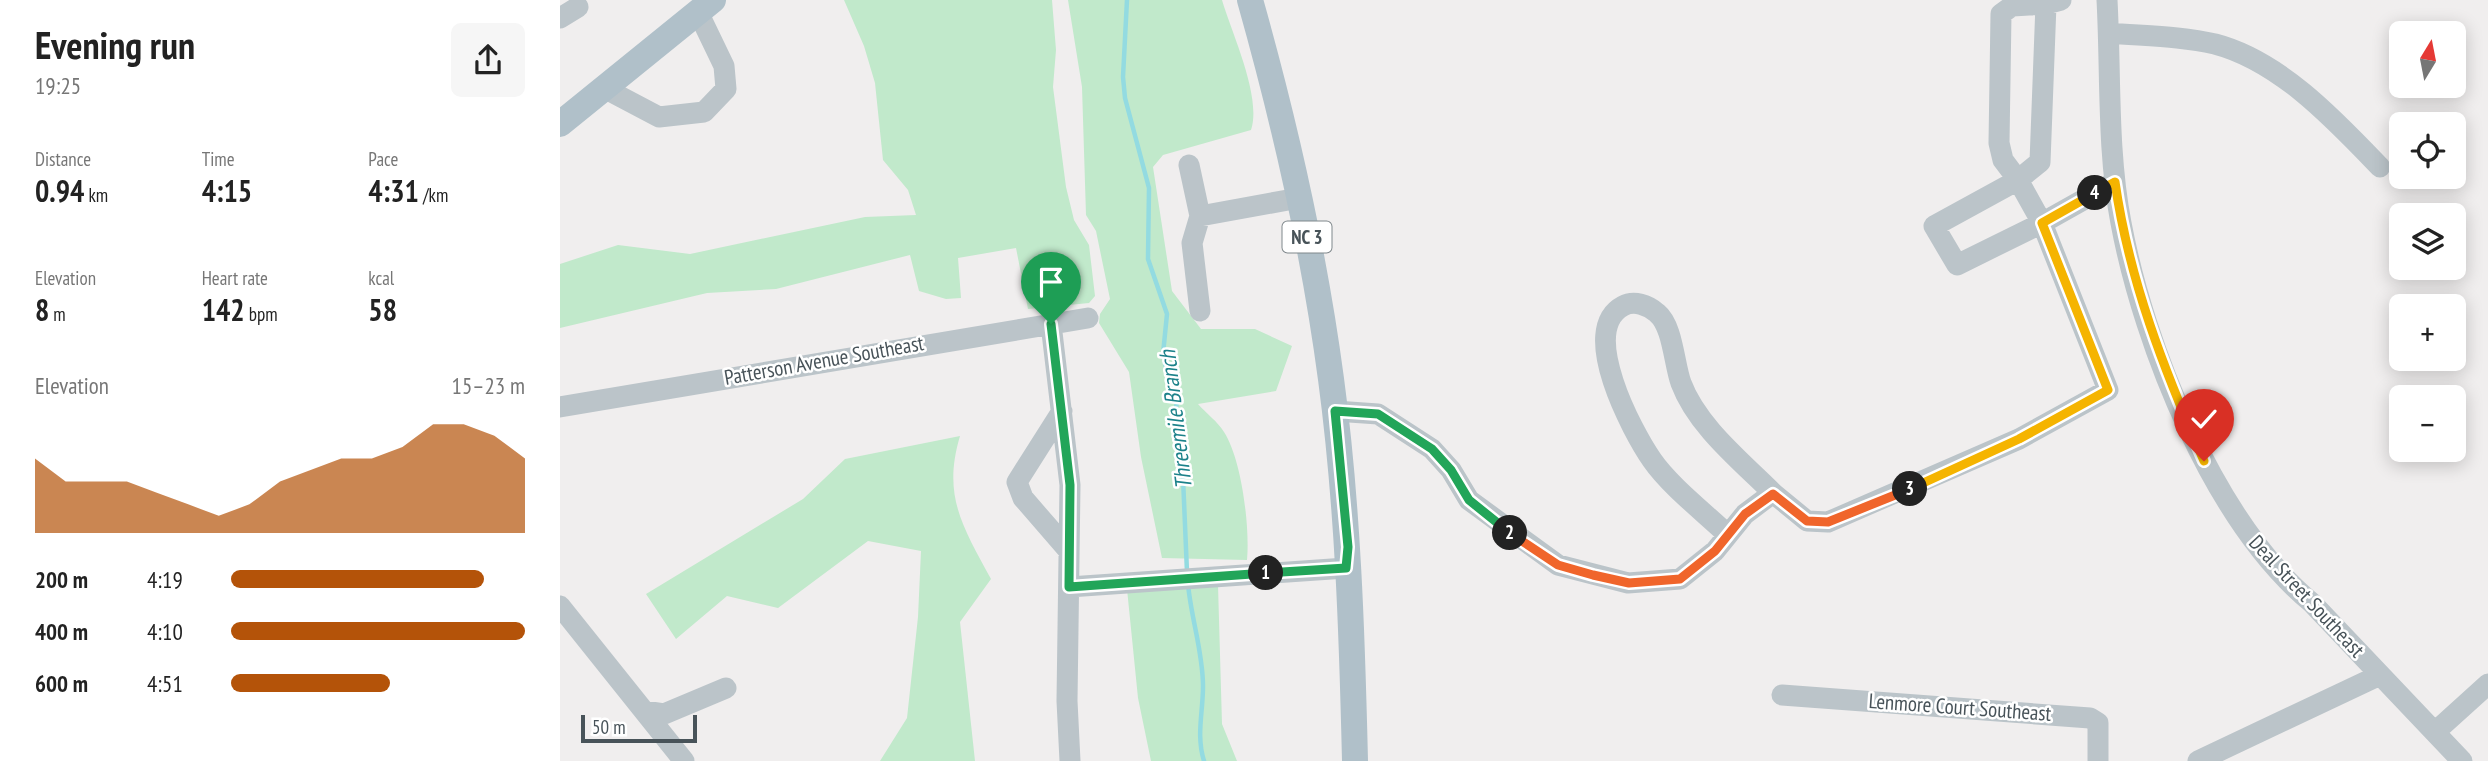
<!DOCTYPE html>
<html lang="en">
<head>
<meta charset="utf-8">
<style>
	body { margin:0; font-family:"PT Sans Narrow",sans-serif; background:#f6f6f6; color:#222; height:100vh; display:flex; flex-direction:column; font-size:26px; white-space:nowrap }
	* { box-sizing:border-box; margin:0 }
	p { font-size:23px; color:#767676 }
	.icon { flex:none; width:38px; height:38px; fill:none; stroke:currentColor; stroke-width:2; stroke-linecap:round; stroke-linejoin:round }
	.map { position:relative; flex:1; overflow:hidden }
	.sheet { display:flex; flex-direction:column; background:#fff; width:560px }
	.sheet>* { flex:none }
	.needle { width:46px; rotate:10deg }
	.tools { position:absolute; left:1829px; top:21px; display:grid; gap:14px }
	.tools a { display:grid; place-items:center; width:77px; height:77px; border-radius:10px; background:#fff; box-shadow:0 4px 18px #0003; font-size:35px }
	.scale { position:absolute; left:21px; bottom:18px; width:116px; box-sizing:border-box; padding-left:7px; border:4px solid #485359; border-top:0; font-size:19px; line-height:24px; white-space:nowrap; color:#485359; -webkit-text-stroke:5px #fff; paint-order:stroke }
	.pin { position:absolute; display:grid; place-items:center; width:60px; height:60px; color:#fff; margin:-72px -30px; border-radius:50% 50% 50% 0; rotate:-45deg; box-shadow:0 0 7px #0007 }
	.pin .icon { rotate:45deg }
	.km { position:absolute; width:35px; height:35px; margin:-18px; border-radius:50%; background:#222; color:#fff; font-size:19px; line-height:35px; text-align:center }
	.round { display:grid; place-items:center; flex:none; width:74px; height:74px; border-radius:10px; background:#f6f6f6 }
	.head { display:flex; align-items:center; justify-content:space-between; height:119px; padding:0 35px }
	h1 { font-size:38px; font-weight:800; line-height:52px }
	.figures { display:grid; grid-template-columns:repeat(3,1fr); gap:10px; height:119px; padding:7px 35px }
	.figures div { display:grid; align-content:center }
	.figures b { font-size:30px; font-weight:800 }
	.figures small { font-size:19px; font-weight:400 }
	.figures p { font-size:19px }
	.chart { height:196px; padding:14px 35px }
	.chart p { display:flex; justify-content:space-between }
	.chart svg { width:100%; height:126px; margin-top:7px; fill:#b45309; opacity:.7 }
	ul { padding:0 35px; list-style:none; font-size:23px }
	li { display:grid; grid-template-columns:112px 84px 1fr; align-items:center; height:52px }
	li i { height:18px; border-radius:9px; background:#b45309 }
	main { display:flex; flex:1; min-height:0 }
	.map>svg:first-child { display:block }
	.green { fill:#c1e9cb }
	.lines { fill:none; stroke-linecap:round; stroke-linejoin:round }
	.stream { stroke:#93dbe1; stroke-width:4.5 }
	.minor { stroke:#bbc4c9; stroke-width:21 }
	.major { stroke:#b0c0c9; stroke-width:26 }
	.split-1-casing { stroke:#fff; stroke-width:14 }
	.split-2-casing { stroke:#fff; stroke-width:14 }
	.split-3-casing { stroke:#fff; stroke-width:14 }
	.split-4-casing { stroke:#fff; stroke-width:14 }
	.split-5-casing { stroke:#fff; stroke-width:14 }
	.split-1 { stroke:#22a559; stroke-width:9 }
	.split-2 { stroke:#22a559; stroke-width:9 }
	.split-3 { stroke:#f0652b; stroke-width:9 }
	.split-4 { stroke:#f5b400; stroke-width:9 }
	.split-5 { stroke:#f5b400; stroke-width:9 }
	.labels { text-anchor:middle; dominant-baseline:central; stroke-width:5; stroke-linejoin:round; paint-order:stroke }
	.shield { fill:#fff; stroke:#7f878b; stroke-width:2 }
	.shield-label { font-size:19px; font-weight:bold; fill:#485359 }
	.street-label { font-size:21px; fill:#485359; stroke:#fff }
	.water-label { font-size:23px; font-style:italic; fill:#1c828a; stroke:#fff }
</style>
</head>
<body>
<main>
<section class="sheet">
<div class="head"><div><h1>Evening run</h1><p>19:25</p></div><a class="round"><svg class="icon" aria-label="share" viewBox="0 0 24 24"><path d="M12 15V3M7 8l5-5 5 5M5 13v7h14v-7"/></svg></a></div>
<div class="figures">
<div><p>Distance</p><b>0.94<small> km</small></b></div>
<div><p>Time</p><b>4:15</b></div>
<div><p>Pace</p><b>4:31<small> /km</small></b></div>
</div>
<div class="figures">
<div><p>Elevation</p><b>8<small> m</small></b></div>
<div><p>Heart rate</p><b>142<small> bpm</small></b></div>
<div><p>kcal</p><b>58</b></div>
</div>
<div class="chart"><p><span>Elevation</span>15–23 m</p>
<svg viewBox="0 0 160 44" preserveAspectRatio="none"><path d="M0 44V18L10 26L20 26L30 26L40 30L50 34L60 38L70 34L80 26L90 22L100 18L110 18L120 14L130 6L140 6L150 10L160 18V44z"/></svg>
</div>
<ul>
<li><b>200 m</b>4:19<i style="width:86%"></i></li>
<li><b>400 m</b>4:10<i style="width:100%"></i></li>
<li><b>600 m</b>4:51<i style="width:54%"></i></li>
</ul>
</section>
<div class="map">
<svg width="1928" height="761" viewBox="0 0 1928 761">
	<rect width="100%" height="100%" fill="#f0eeee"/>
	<path class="green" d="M284 0H492L496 50 493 87 506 187 514 220 529 245 535 296 529 303 468 309 456 248 398 258 401 298 386 299 359 291 350 255 216 289 147 293 0 328V264L58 245 130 254 305 217 356 215 348 190 323 160 315 83 304 46Z
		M508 0H662C672 34 702 97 691 130L603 155 593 167 612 291 641 329H695L732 346 716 391 638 404C646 413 658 422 664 432 682 460 690 528 687 560L602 558 581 457 569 372 539 323 540 314 550 299 536 231 526 215 522 87Z
		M400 436C382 496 403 527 431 579L400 622 415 761H320L347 718 358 617 361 551 308 541 218 608 167 596 116 639 86 594 243 499 285 459Z
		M658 585 662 724 677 761H591L578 698 567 589Z"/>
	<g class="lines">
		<path class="stream" d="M567 0 563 77 565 98 589 188 588 259 607 314 603 354 611 389 617 402 614 419 622 454 627 572
			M628 584C631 618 643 652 643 686 643 713 636 735 644 761"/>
		<path class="minor" d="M1547 0C1551 74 1547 150 1561 223 1584 346 1654 522 1752 603L1902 761
			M1486 4 1452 6 1441 14 1439 143 1443 160 1458 180 1374 226 1397 265 1482 223 1458 180 1480 162 1486 4 1501 0
			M0 18 18 7
			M1549 33C1584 36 1621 36 1655 44 1720 61 1775 120 1820 167
			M44 88 99 117 144 112 166 89 164 66 138 12
			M629 165 640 216 632 243 640 311
			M640 216 739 198
			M491 324 510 485 507 701 510 761
			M0 407 528 318
			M502 411 457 482 463 498 509 551
			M775 411 818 414 872 449 891 470 909 500 998 565 1068 583 1120 579 1155 551 1185 514 1213 493 1247 521 1268 522 1459 439 1548 390 1482 223 1555 182
			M1168 535C1145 513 1110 486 1092 460 1072 431 1018 330 1063 306 1074 300 1088 305 1097 313 1113 326 1114 364 1121 383 1137 426 1181 461 1213 493
			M509 587 786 568
			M0 606 124 761
			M1222 695 1530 718 1538 723V761
			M84 711 104 714 166 688
			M1875 732 1928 684
			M1638 761 1820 675"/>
		<path class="major" d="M690 0C725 124 754 251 771 379 788 506 792 634 795 761
			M0 124 153 0"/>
	</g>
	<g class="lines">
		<defs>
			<path id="split-1" d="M491 324 510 485 509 587 706 573"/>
			<path id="split-2" d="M706 573 786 568 788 547 775 411 818 414 872 449 891 470 909 500 950 533"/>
			<path id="split-3" d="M950 533 998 565 1033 575 1069 583 1120 579 1155 551 1185 514 1213 494 1247 521 1268 522 1350 489"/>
			<path id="split-4" d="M1350 489 1459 439 1548 390 1482 223 1535 193"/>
			<path id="split-5" d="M1535 193 1555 182C1569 280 1604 370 1644 461"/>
		</defs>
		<use href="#split-1" class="split-1-casing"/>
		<use href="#split-2" class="split-2-casing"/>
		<use href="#split-3" class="split-3-casing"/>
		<use href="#split-4" class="split-4-casing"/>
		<use href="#split-5" class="split-5-casing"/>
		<use href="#split-1" class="split-1"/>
		<use href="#split-2" class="split-2"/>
		<use href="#split-3" class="split-3"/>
		<use href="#split-4" class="split-4"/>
		<use href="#split-5" class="split-5"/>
	</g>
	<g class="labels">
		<rect class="shield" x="722.5" y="221.5" width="49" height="31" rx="5"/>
		<g class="shield-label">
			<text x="747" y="237">NC 3</text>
		</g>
		<g class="street-label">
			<text transform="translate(264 360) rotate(-10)">Patterson Avenue Southeast</text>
			<text transform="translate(1747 596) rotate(47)">Deal Street Southeast</text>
			<text transform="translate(1400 707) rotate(4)">Lenmore Court Southeast</text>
		</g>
		<g class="water-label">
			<text transform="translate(615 420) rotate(-97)">Threemile Branch</text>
		</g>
	</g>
</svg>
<div class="tools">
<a><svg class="needle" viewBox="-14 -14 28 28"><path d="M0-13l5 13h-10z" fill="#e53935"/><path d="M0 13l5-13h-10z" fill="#767676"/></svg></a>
<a><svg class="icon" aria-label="locate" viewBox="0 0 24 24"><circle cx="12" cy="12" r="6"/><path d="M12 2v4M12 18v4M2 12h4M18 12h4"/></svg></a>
<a><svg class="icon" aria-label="layers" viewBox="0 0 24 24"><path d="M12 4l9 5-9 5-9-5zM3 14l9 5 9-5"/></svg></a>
<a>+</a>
<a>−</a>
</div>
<div class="scale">50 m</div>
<div class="pin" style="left:491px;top:324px;background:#1e9e55"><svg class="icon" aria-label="arrive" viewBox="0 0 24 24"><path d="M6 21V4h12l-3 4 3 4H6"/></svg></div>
<div class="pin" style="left:1644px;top:461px;background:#d93025"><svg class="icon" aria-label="check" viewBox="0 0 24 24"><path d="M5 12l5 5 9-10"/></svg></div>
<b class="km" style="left:706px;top:573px">1</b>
<b class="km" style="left:950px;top:533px">2</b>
<b class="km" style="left:1350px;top:489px">3</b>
<b class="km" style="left:1535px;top:193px">4</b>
</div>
</main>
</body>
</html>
